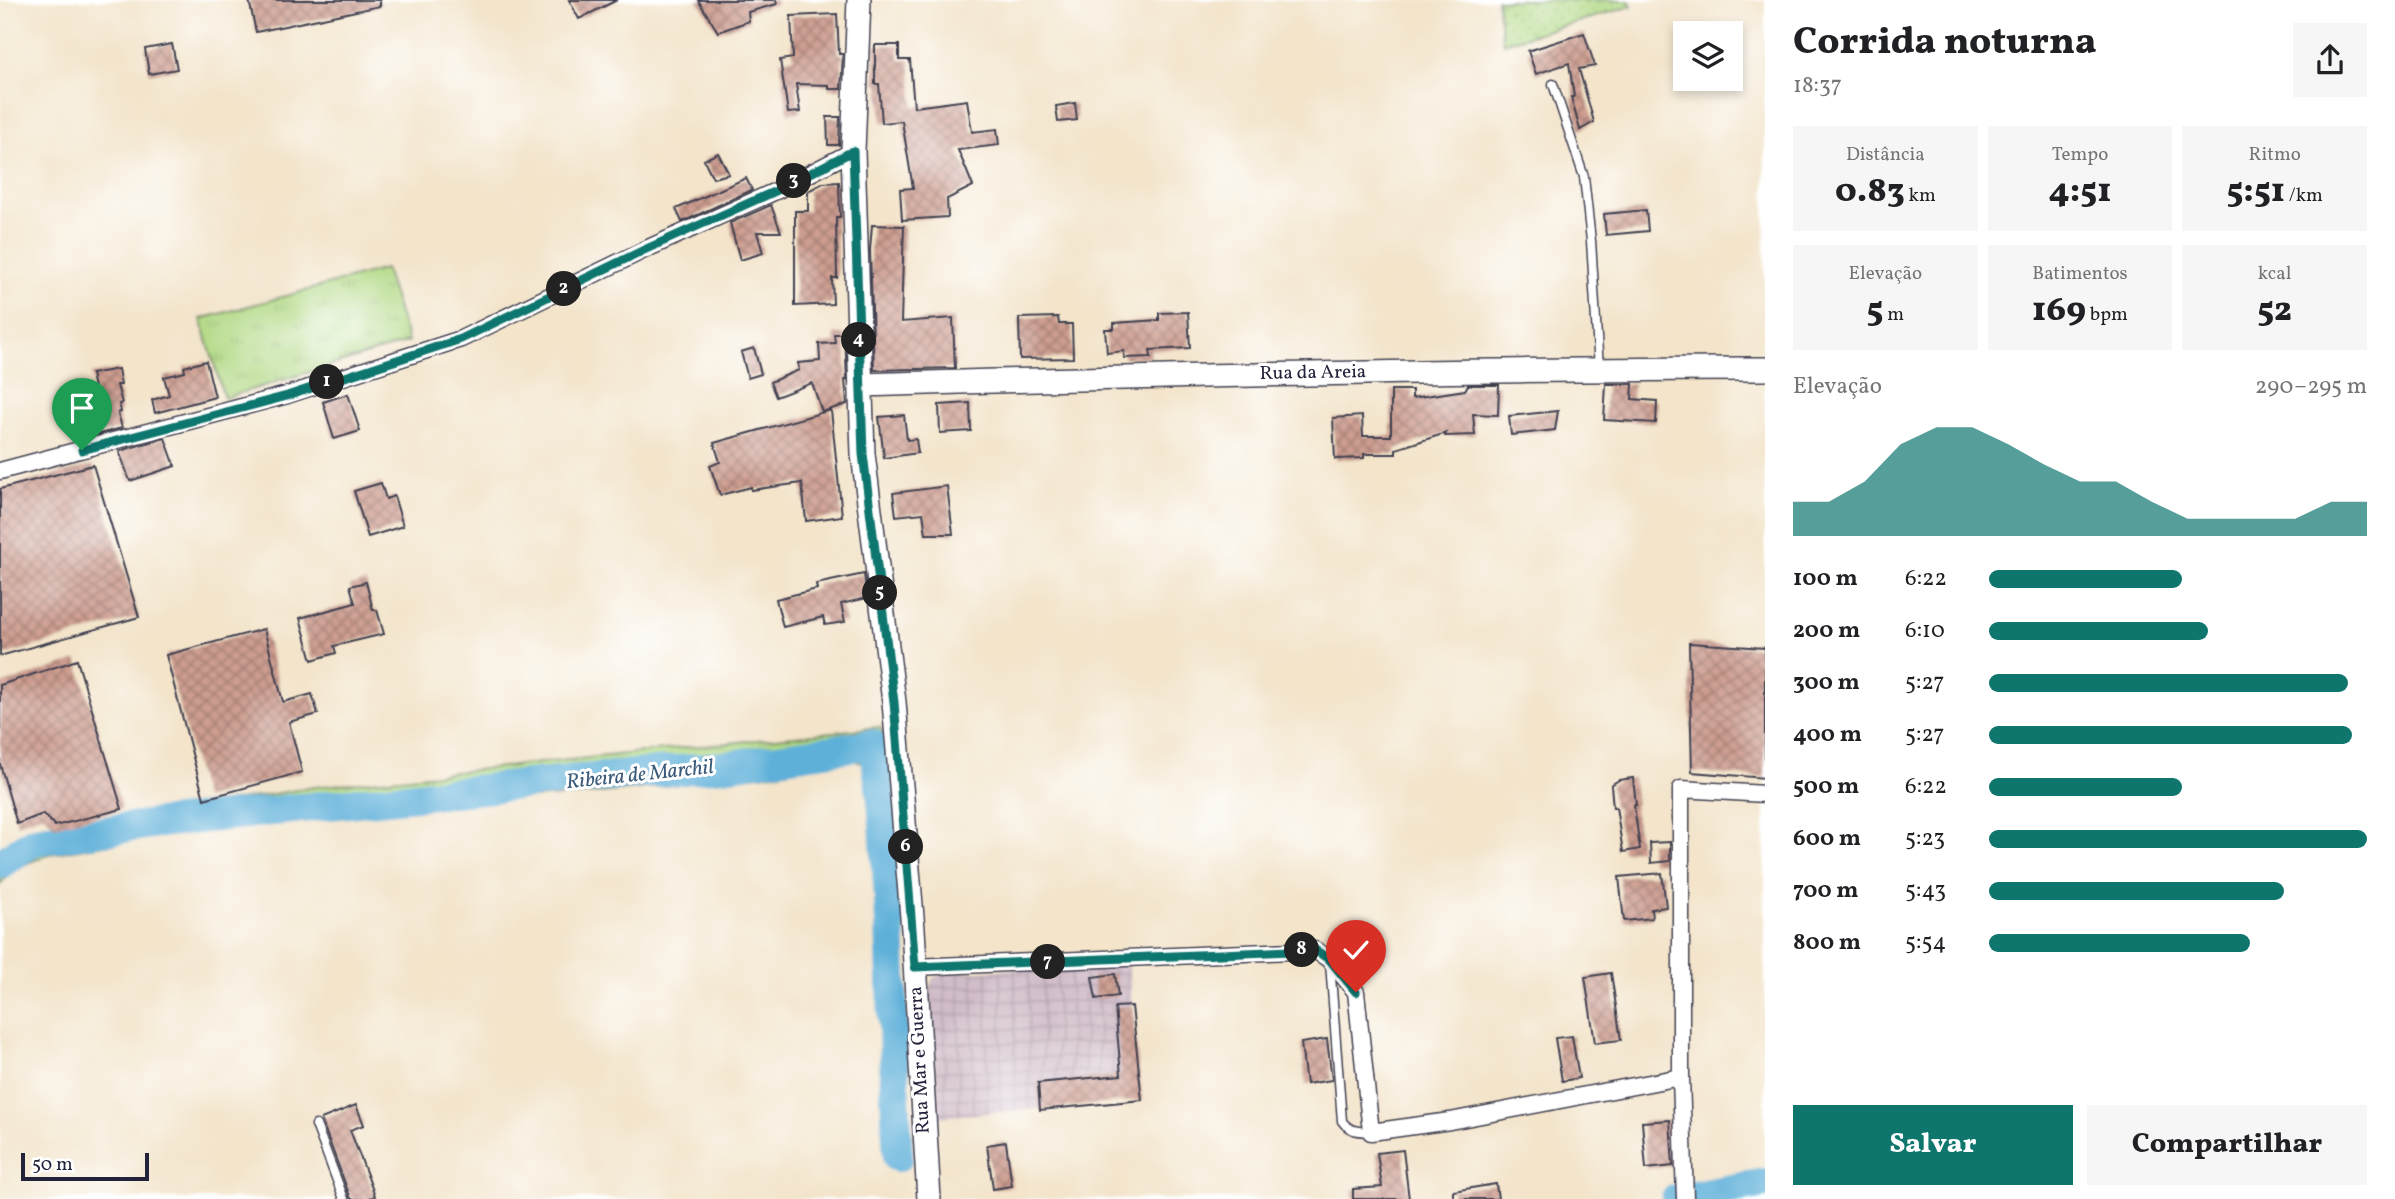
<!DOCTYPE html>
<html lang="pt">
<head>
<meta charset="utf-8">
<style>
	body { margin:0; font-family:Vollkorn,serif; background:#f6f6f6; color:#202124; height:100vh; display:flex; flex-direction:column; font-size:26px; white-space:nowrap }
	* { box-sizing:border-box; margin:0 }
	p { font-size:23px; color:#757577 }
	.icon { flex:none; width:38px; height:38px; fill:none; stroke:currentColor; stroke-width:2; stroke-linecap:round; stroke-linejoin:round }
	.map { position:relative; flex:1; overflow:hidden }
	.details { display:flex; flex-direction:column; background:#fff; width:630px }
	.details>* { flex:none }
	.tools { position:absolute; left:1673px; top:21px; display:grid; gap:14px }
	.tools a { display:grid; place-items:center; width:70px; height:70px; border-radius:0px; background:#fff; box-shadow:0 4px 10px #0003; font-size:35px }
	.scale { position:absolute; left:21px; bottom:18px; width:128px; box-sizing:border-box; padding-left:7px; border:4px solid #22223b; border-top:0; font-size:19px; line-height:24px; white-space:nowrap; color:#22223b; -webkit-text-stroke:5px #fff; paint-order:stroke }
	.pin { position:absolute; display:grid; place-items:center; width:60px; height:60px; color:#fff; margin:-72px -30px; border-radius:50% 50% 50% 0; rotate:-45deg; box-shadow:0 0 7px #0007 }
	.pin .icon { rotate:45deg }
	.km { position:absolute; width:35px; height:35px; margin:-18px; border-radius:50%; background:#222; color:#fff; font-size:19px; line-height:35px; text-align:center }
	.round { display:grid; place-items:center; flex:none; width:74px; height:74px; border-radius:0px; background:#f6f6f6 }
	.head { display:flex; align-items:center; justify-content:space-between; height:119px; padding:0 28px }
	h1 { font-size:38px; font-weight:800; line-height:52px }
	.figures { display:grid; grid-template-columns:repeat(3,1fr); gap:10px; height:119px; padding:7px 28px }
	.figures div { display:grid; align-content:center; border-radius:0px; background:#f6f6f6; text-align:center }
	.figures b { font-size:35px; font-weight:800 }
	.figures small { font-size:19px; font-weight:400 }
	.figures p { font-size:19px }
	.chart { height:196px; padding:14px 28px }
	.chart p { display:flex; justify-content:space-between }
	.chart svg { width:100%; height:126px; margin-top:7px; fill:#0f766e; opacity:.7 }
	.cta { display:flex; gap:14px; margin-top:auto; padding:14px 28px }
	.cta a { flex:1; height:80px; border-radius:0px; background:#0f766e; color:#fff; font-size:28px; font-weight:800; line-height:80px; text-align:center }
	.cta a+a { background:#f6f6f6; color:#202124 }
	ul { padding:0 28px; list-style:none; font-size:23px }
	li { display:grid; grid-template-columns:112px 84px 1fr; align-items:center; height:52px }
	li i { height:18px; border-radius:9px; background:#0f766e }
	main { display:flex; flex:1; min-height:0 }
	.map>svg:first-child { display:block }
	.industrial { fill:url(#industrial-grid) }
	.grass { fill:url(#grass-tufts); stroke:#697d5e; stroke-width:2 }
	.garden { fill:url(#garden-dots); stroke:#697d5e; stroke-width:2 }
	.lines { fill:none; stroke-linecap:round; stroke-linejoin:round }
	.river { stroke:#5fb0d9; stroke-width:30 }
	.building { fill:url(#building-cross-hatch) }
	.lane-casing { stroke:#413f50; stroke-width:11 }
	.street-casing { stroke:#413f50; stroke-width:19 }
	.secondary-casing { stroke:#413f50; stroke-width:26 }
	.lane { stroke:#fff; stroke-width:8 }
	.street { stroke:#fff; stroke-width:16 }
	.secondary { stroke:#fff; stroke-width:23 }
	.route-casing { stroke:#fff; stroke-width:14 }
	.route { stroke:#0f766e; stroke-width:9 }
	.labels { text-anchor:middle; dominant-baseline:central; stroke-width:6; stroke-linejoin:round; paint-order:stroke }
	.street-label { font-size:19px; fill:#22223b; stroke:#fff }
	.water-label { font-size:21px; font-style:italic; fill:#3a5b7a; stroke:#fff }
</style>
</head>
<body>
<main>
<div class="map">
<svg width="1765" height="1199" viewBox="0 0 1765 1199">
	<defs>
		<pattern id="industrial-grid" width="8" height="8" patternUnits="userSpaceOnUse" patternTransform="scale(1.75)"><rect width="8" height="8" fill="#d1bdc9"/><path d="M0 4h8M4 0v8" fill="none" stroke="#b3a2ae"/></pattern>
		<pattern id="grass-tufts" width="24" height="20" patternUnits="userSpaceOnUse" patternTransform="scale(1.75)"><rect width="24" height="20" fill="#b0d882"/><path d="M3 7l-1-3M5 7V3M7 7l1-3M15 17l-1-3M17 17v-4M19 17l1-3" fill="none" stroke="#97b971"/></pattern>
		<pattern id="garden-dots" width="8" height="8" patternUnits="userSpaceOnUse" patternTransform="scale(1.75)"><rect width="8" height="8" fill="#b0d882"/><path d="M2 2h.1M6 6h.1" fill="none" stroke="#97b971" stroke-width="1.8" stroke-linecap="round"/></pattern>
		<pattern id="building-cross-hatch" width="8" height="8" patternUnits="userSpaceOnUse" patternTransform="scale(1.75)"><rect width="8" height="8" fill="#cd9d90"/><path d="M0 0l8 8M0 8l8-8" fill="none" stroke="#a68077"/></pattern>
	</defs>
	<rect width="100%" height="100%" fill="#fff"/>
	<filter id="ink" filterUnits="userSpaceOnUse"><feTurbulence type="fractalNoise" baseFrequency=".0143" numOctaves="2"/><feDisplacementMap in="SourceGraphic" scale="14" xChannelSelector="R" yChannelSelector="G"/><feConvolveMatrix kernelMatrix="1 2 1 2 8 2 1 2 1" color-interpolation-filters="sRGB"/></filter>
	<filter id="wash" filterUnits="userSpaceOnUse"><feTurbulence type="fractalNoise" baseFrequency=".00686" numOctaves="4" result="noise"/><feDisplacementMap in="SourceGraphic" scale="28" xChannelSelector="R" yChannelSelector="G"/><feGaussianBlur stdDeviation="1.57" result="paint"/><feColorMatrix in="noise" values="0 0 0 0 0 0 0 0 0 0 0 0 0 0 0 0 0 1.4 0 .05"/><feComposite in="paint" operator="in"/></filter>
	<g filter="url(#wash)">
		<rect width="100%" height="100%" fill="#f3e4ca"/>
		<path class="industrial" d="M1128 962 1142 1100 939 1117 929 989 933 978 943 973Z"/>
		<path class="grass" d="M385 269 408 342 224 398 201 319Z
			M880 727 886 739 890 759 867 765 851 759 768 774 584 795 415 805 189 831 49 854 14 869 0 884V849L13 839 43 829 128 819 314 787Z"/>
		<path class="garden" d="M1497 0H1629L1632 6 1503 43Z"/>
		<g class="lines">
			<path class="river" d="M0 864 34 841 159 823 539 783 723 766 872 744C883 785 884 827 887 870 894 966 892 1062 898 1157
				M1676 1199 1765 1183"/>
		</g>
		<g id="blocks">
			<path class="building" d="M249 0H380V6L256 32Z
				M569 0H617L579 19Z
				M698 0H776L777 4 748 12 749 21 718 32Z
				M837 14 839 54H843L841 89H829V85L796 84 800 112 788 113 780 60 793 58 791 16Z
				M1584 33 1595 66 1579 69 1594 122 1580 130 1571 97H1574L1569 63 1536 74 1528 51Z
				M172 44 177 69 149 74 145 49Z
				M875 45H899V60H910L914 107 967 100 972 132 997 129 999 145 958 150 973 186 947 199 948 217 902 220 900 189 913 188 902 121 882 123 879 84H875Z
				M1075 103 1077 120 1058 122 1056 106Z
				M827 117H840L839 145H828Z
				M718 153 729 174 713 178 704 160Z
				M746 178 752 190 682 222 676 209Z
				M839 182 840 217H836L837 278H832L833 304 795 306V211H808V191L823 183Z
				M771 205 781 232H757L763 253 740 260 730 223Z
				M1646 210 1648 231 1606 235 1604 214Z
				M872 225 904 226 901 322 953 318 955 368 874 370 870 250Z
				M1188 312 1190 348 1150 350 1151 357 1124 358V351L1107 353 1105 329H1114V323L1159 320V313Z
				M1058 317 1059 324H1072L1073 358 1020 359 1019 318Z
				M834 334H845L847 380H845L847 404 822 412 812 383 776 397 770 382 799 370 798 363 820 361 819 344 835 343Z
				M754 348 761 374 748 378 741 352Z
				M206 361 215 397 155 413 152 400 169 395 164 377 185 372 184 367Z
				M118 369 121 385H117L122 403 119 404 121 412 118 413 122 428 84 438 79 417 96 412 92 398 96 397 91 374Z
				M1606 384H1633L1632 399 1657 401 1656 423 1604 420Z
				M1468 385H1499L1498 415 1473 414 1475 435 1445 436 1446 433 1396 449V454H1364V458L1335 459 1333 418 1362 416 1363 436H1391V390H1412V398L1465 390Z
				M348 394 360 431 334 439 323 402Z
				M970 403 971 431 940 433 939 405Z
				M831 410 842 516 806 521 802 483 751 490V487L720 495 710 466 720 462 714 443Z
				M1558 411 1555 430 1511 435 1509 416Z
				M904 415 907 440 916 439 918 453 884 458 879 417Z
				M165 438 175 466 130 481 119 451Z
				M93 465 139 617 0 656V489Z
				M381 483 386 499 394 496 403 526 368 537 354 491Z
				M947 486 953 534H926L923 513 896 516 893 493Z
				M864 574 867 598 841 604 845 622 825 625 823 617 783 627 776 599 817 589 816 584Z
				M366 582 373 610H377L384 634 334 646 336 653 312 660 300 618 355 603 350 586Z
				M264 629 283 702 312 694 318 714 289 722 302 772 204 799 166 655Z
				M1689 643 1765 648V778L1692 772Z
				M77 660 122 809 55 826 43 814 17 824 0 764V685Z
				M1633 778 1636 805H1634L1640 849 1623 852 1616 807 1613 808 1611 785 1619 780Z
				M1670 842V861L1651 863 1650 843Z
				M1662 873 1666 907 1651 909 1652 918 1624 921 1619 877Z
				M1611 973 1621 1040 1595 1043 1585 977Z
				M1115 974 1118 996 1096 999 1092 977Z
				M1132 1006 1142 1100 1040 1110 1038 1083 1121 1075 1115 1007Z
				M1572 1036 1579 1078 1562 1081 1555 1038Z
				M1327 1039 1332 1080 1306 1084 1301 1043Z
				M356 1105 364 1125 350 1130 375 1196 367 1199H351L321 1119Z
				M1670 1120 1673 1166 1646 1169 1642 1122Z
				M1006 1142 1012 1186 993 1189 987 1145Z
				M1403 1150 1409 1199H1353V1189L1382 1187 1377 1153Z
				M1496 1184 1498 1199H1453V1191Z"/>
		</g>
	</g>
	<g filter="url(#ink)">
		<use href="#blocks" fill-opacity="0" stroke="#413f50" stroke-width="2"/>
		<g class="lines">
			<defs>
				<path id="lane" d="M1553 84 1584 177 1591 241 1599 369
					M1330 963 1342 1121C1350 1132 1358 1131 1371 1132
					M316 1125 344 1199"/>
				<path id="street" d="M0 471 287 395 461 339 644 250 778 190 853 151
					M915 967 1315 950 1330 960 1356 992 1371 1132 1450 1121 1681 1077V789L1765 794
					M1681 1077 1685 1199"/>
				<path id="secondary" d="M859 0 853 151 863 454 894 702 913 929 929 1199
					M861 385C1162 376 1463 369 1765 369"/>
			</defs>
			<use href="#lane" class="lane-casing"/>
			<use href="#street" class="street-casing"/>
			<use href="#secondary" class="secondary-casing"/>
			<use href="#lane" class="lane"/>
			<use href="#street" class="street"/>
			<use href="#secondary" class="secondary"/>
		</g>
	</g>
	<g class="lines" filter="url(#ink)">
		<defs>
			<path id="route" d="M82 450 287 396 461 339 644 250 778 190 853 151 863 454 894 702 915 967 1315 950 1330 960 1356 992"/>
		</defs>
		<use href="#route" class="route-casing"/>
		<use href="#route" class="route"/>
	</g>
	<g class="labels">
		<g class="street-label">
			<text transform="translate(1313 373) rotate(-1)">Rua da Areia</text>
			<text transform="translate(920 1060) rotate(-93)">Rua Mar e Guerra</text>
		</g>
		<g class="water-label">
			<text transform="translate(640 775) rotate(-6)">Ribeira de Marchil</text>
		</g>
	</g>
</svg>
<div class="tools">
<a><svg class="icon" aria-label="layers" viewBox="0 0 24 24"><path d="M12 4l9 5-9 5-9-5zM3 14l9 5 9-5"/></svg></a>
</div>
<div class="scale">50 m</div>
<div class="pin" style="left:82px;top:450px;background:#1e9e55"><svg class="icon" aria-label="arrive" viewBox="0 0 24 24"><path d="M6 21V4h12l-3 4 3 4H6"/></svg></div>
<div class="pin" style="left:1356px;top:992px;background:#d93025"><svg class="icon" aria-label="check" viewBox="0 0 24 24"><path d="M5 12l5 5 9-10"/></svg></div>
<b class="km" style="left:327px;top:382px">1</b>
<b class="km" style="left:564px;top:289px">2</b>
<b class="km" style="left:794px;top:181px">3</b>
<b class="km" style="left:859px;top:340px">4</b>
<b class="km" style="left:880px;top:593px">5</b>
<b class="km" style="left:906px;top:847px">6</b>
<b class="km" style="left:1048px;top:962px">7</b>
<b class="km" style="left:1302px;top:950px">8</b>
</div>
<section class="details">
<div class="head"><div><h1>Corrida noturna</h1><p>18:37</p></div><a class="round"><svg class="icon" aria-label="share" viewBox="0 0 24 24"><path d="M12 15V3M7 8l5-5 5 5M5 13v7h14v-7"/></svg></a></div>
<div class="figures">
<div><p>Distância</p><b>0.83<small> km</small></b></div>
<div><p>Tempo</p><b>4:51</b></div>
<div><p>Ritmo</p><b>5:51<small> /km</small></b></div>
</div>
<div class="figures">
<div><p>Elevação</p><b>5<small> m</small></b></div>
<div><p>Batimentos</p><b>169<small> bpm</small></b></div>
<div><p>kcal</p><b>52</b></div>
</div>
<div class="chart"><p><span>Elevação</span>290–295 m</p>
<svg viewBox="0 0 160 44" preserveAspectRatio="none"><path d="M0 44V32L10 32L20 25L30 12L40 6L50 6L60 12L70 19L80 25L90 25L100 32L110 38L120 38L130 38L140 38L150 32L160 32V44z"/></svg>
</div>
<ul>
<li><b>100 m</b>6:22<i style="width:51%"></i></li>
<li><b>200 m</b>6:10<i style="width:58%"></i></li>
<li><b>300 m</b>5:27<i style="width:95%"></i></li>
<li><b>400 m</b>5:27<i style="width:96%"></i></li>
<li><b>500 m</b>6:22<i style="width:51%"></i></li>
<li><b>600 m</b>5:23<i style="width:100%"></i></li>
<li><b>700 m</b>5:43<i style="width:78%"></i></li>
<li><b>800 m</b>5:54<i style="width:69%"></i></li>
</ul>
<div class="cta"><a>Salvar</a><a>Compartilhar</a></div>
</section>
</main>
</body>
</html>
